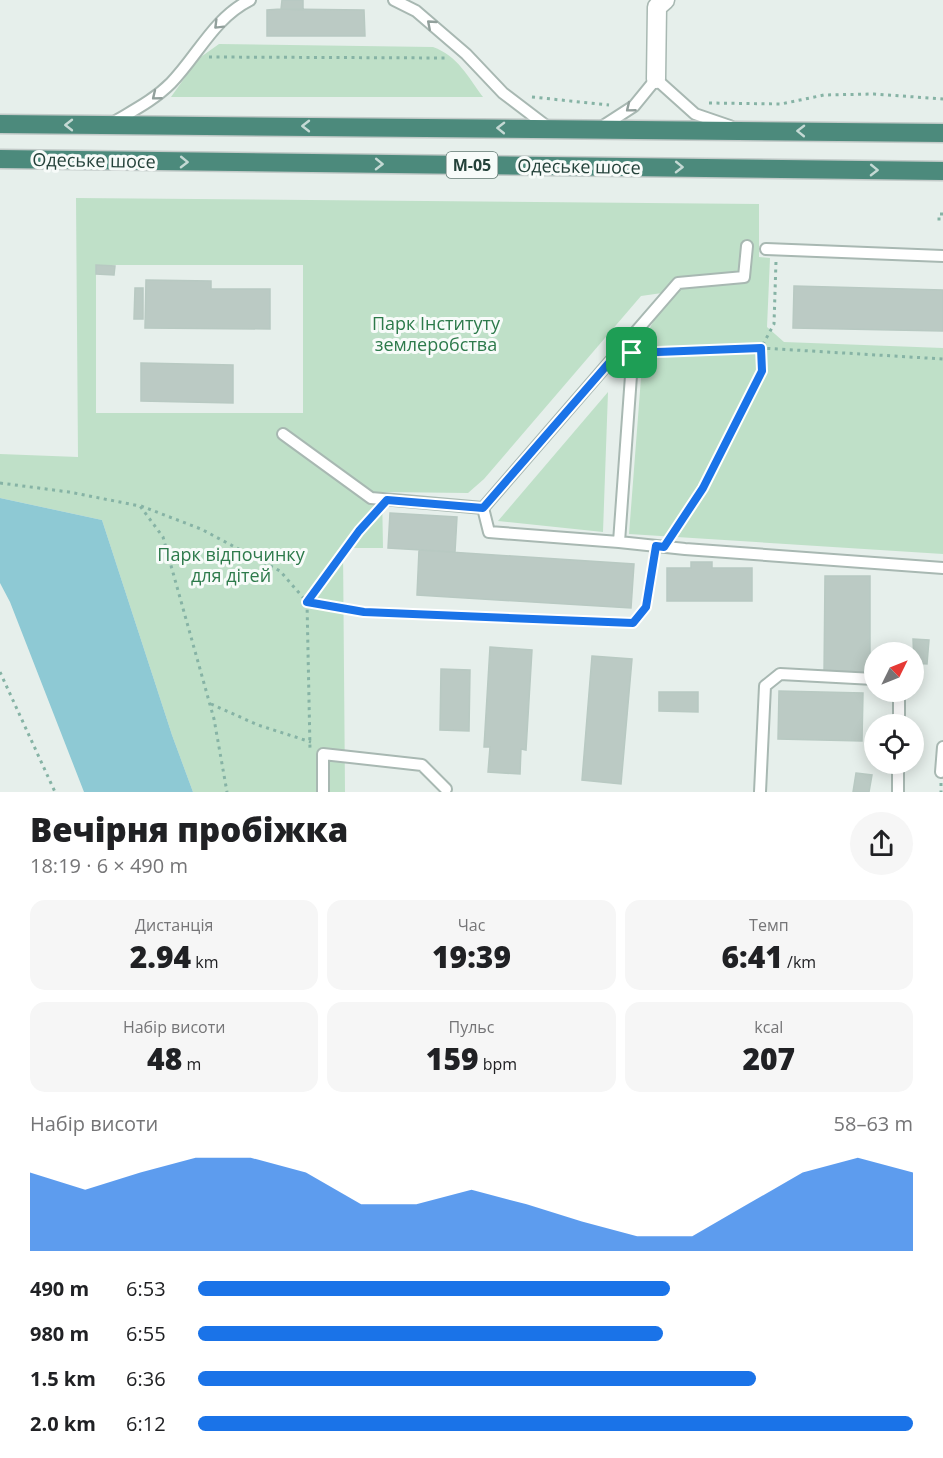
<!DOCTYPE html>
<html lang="uk">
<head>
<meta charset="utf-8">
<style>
	body { margin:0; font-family:"Open Sans",sans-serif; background:#f6f6f6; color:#202124; height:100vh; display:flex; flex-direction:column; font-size:22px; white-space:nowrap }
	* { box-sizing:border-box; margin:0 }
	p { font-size:20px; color:#757577 }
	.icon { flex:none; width:33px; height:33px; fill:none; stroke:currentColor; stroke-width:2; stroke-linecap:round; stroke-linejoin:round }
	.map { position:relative; height:792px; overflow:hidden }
	.sheet { display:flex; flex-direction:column; background:#fff; flex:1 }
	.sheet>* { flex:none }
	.needle { width:39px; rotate:47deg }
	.controls { position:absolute; left:864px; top:642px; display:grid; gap:12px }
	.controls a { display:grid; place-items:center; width:60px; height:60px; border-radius:50%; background:#fff; box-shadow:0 3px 15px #0003; font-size:30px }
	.pin { position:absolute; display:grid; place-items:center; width:51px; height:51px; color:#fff; margin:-26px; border-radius:12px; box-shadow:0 3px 9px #0006 }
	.round { display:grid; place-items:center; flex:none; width:63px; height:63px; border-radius:32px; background:#f6f6f6 }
	.headline { display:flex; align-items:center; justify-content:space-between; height:102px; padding:0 30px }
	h1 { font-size:33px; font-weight:800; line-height:45px }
	.figures { display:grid; grid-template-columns:repeat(3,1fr); gap:9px; height:102px; padding:6px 30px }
	.figures div { display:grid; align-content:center; border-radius:15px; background:#f6f6f6; text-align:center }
	.figures b { font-size:30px; font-weight:800 }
	.figures small { font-size:16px; font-weight:400 }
	.figures p { font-size:16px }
	.chart { height:168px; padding:12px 30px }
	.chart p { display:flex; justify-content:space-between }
	.chart svg { width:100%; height:108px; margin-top:6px; fill:#1a73e8; opacity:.7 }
	ul { padding:0 30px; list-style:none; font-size:20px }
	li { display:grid; grid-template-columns:96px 72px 1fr; align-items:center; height:45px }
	li i { height:15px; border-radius:8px; background:#1a73e8 }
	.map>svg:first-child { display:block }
	.green { fill:#bfe0c8; fill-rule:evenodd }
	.water { fill:#8ec9d4 }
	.building { fill:#bbcac4; stroke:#b8c9c2; stroke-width:1.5 }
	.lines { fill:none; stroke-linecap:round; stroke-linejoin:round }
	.service-casing { stroke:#a8b8b2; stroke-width:14 }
	.minor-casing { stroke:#a8b8b2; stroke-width:21 }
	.trunk-casing { stroke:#c2cac8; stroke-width:21 }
	.path { stroke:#86b3a5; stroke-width:3; stroke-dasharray:3 4.5; stroke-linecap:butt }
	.service { stroke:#fff; stroke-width:10 }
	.minor { stroke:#fff; stroke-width:18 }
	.trunk { stroke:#4c8a7c; stroke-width:18 }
	.oneway { stroke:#92a09c }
	.oneway2 { stroke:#c4d9d4 }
	.route-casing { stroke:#fff; stroke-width:12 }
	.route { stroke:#1a73e8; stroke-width:8 }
	.labels { text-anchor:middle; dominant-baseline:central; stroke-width:6; stroke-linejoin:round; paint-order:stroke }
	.shield { fill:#f7fbf9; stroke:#637a73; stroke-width:1.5 }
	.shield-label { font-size:16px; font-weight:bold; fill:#24423a }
	.street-label { font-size:18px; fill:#24423a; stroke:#f7fbf9 }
	.park-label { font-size:18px; fill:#2d7a4b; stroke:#f7fbf9 }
</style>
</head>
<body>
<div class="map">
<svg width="943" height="792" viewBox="0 0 943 792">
	<rect width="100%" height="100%" fill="#e6efeb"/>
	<path class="green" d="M219 44 433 47C458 56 468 77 483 97H171L198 59Z
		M76 198 759 204V257L770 258 767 327 784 342 943 348V554L629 534 644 339 669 292 641 296 484 479 468 493 382 492 383 548H343L345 792H193L172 735 102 520 0 498V454L78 457ZM96 265H303V413H96Z
		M608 392 603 532 498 521Z"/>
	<path class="water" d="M0 498 102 520 172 735 193 792H84L10 602 0 583Z"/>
	<path class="building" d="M282 0H303V10L281 9Z
		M281 9 364 10 365 36H267V10Z
		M96 265 115 266 114 275 96 274Z
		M146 280 211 281V289H270V329L145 328Z
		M794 286 943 290V331L793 328Z
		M135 288H143V319H134Z
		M141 363 233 365V403L141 401Z
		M390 513 457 517 455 552 388 548Z
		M419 550 634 564 631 608 417 595Z
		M691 562H712V568H752V601H667V568H691Z
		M825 576H870V675H824Z
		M913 639 929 640 927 664 914 663Z
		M490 647 532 650 526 750 521 749 520 774 488 772 490 747H484Z
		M592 656 632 659 621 784 582 780Z
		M441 669 470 670 469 731 440 730Z
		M779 691 863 693 862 741 778 739Z
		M659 692H698V712L659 711Z
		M856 773 872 775 869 792H853Z"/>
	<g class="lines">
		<defs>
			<path id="service" d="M394 0 416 11 466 54 503 93 549 128
				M114 122C134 110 154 100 171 83 198 55 214 18 250 0
				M600 128 634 106 656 79 695 114 730 126
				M766 249 943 256
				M634 334 619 542 489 532 483 508 678 283 744 277 747 246
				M283 434 371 498 483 508
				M619 542 685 549 943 568
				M894 692 899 697V724
				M941 772 943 747
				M323 792V754L422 765 446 789
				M760 792 765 686 780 674 874 679
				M898 792V764"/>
			<path id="minor" d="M656 79 657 7 665 0"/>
			<path id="trunk" d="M0 124 943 133
				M0 159 943 171"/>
		</defs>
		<use href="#service" class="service-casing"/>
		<use href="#minor" class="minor-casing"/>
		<use href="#trunk" class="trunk-casing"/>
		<path class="path" d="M209 57 449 58
			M532 97 609 105
			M709 103 781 104 824 95 874 94 943 99
			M943 214H939V221H943
			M645 353 761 348 774 324 776 261
			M0 483 69 492 140 506 163 537 214 719 227 792
			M141 506 201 529 280 571 307 602 310 749
			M376 512 359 531 307 602 364 612 633 623 646 607 654 559
			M672 536 703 488 762 371 761 348 943 359
			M0 672 55 792
			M211 704 258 725 311 742
			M941 783V792"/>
		<use href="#service" class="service"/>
		<use href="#minor" class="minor"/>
		<use href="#trunk" class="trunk"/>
	</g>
	<defs><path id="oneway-chevron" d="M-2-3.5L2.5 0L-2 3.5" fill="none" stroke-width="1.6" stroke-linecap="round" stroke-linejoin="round" transform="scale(1.5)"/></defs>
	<g class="oneway">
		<use href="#oneway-chevron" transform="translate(431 24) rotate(-139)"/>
		<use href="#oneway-chevron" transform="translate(218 25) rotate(135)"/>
		<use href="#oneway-chevron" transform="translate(156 96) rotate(141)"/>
		<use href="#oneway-chevron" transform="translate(630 108) rotate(141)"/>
	</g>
	<g class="oneway2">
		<use href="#oneway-chevron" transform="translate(69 125) rotate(-180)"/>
		<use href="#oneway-chevron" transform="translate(306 126) rotate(-180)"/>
		<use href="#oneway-chevron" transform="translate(501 128) rotate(-179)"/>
		<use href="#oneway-chevron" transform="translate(801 131) rotate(-179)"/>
		<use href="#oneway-chevron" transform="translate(184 162) rotate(1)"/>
		<use href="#oneway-chevron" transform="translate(379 164) rotate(1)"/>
		<use href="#oneway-chevron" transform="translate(679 167) rotate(1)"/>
		<use href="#oneway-chevron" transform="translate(874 170) rotate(1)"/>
	</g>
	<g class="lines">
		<defs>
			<path id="route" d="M634 334 632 353 761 348 762 371 703 488 664 547 656 546 646 607 633 623 364 612 307 602 359 531 387 500 483 508Z"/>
		</defs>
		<use href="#route" class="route-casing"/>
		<use href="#route" class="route"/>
	</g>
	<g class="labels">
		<rect class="shield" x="446.5" y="152" width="51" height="26" rx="4.5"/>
		<g class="shield-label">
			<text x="472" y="165">М-05</text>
		</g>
		<g class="street-label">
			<text transform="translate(94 160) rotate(1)">Одеське шосе</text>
			<text transform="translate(579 166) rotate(1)">Одеське шосе</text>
		</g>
		<g class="park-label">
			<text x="436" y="323">Парк Інституту<tspan x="436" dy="21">землеробства</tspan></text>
			<text x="231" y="554">Парк відпочинку<tspan x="231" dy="21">для дітей</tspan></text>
		</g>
	</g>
</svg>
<div class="controls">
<a><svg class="needle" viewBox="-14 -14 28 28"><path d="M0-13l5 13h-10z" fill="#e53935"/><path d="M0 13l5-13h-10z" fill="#757577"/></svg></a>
<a><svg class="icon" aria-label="locate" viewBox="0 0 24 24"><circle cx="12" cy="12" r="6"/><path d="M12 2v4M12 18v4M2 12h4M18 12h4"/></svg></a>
</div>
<div class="pin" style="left:632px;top:353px;background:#1e9e55"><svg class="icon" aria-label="arrive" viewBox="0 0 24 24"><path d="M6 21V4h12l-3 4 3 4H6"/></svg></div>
</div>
<section class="sheet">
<div class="headline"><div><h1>Вечірня пробіжка</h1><p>18:19 · 6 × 490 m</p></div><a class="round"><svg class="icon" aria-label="share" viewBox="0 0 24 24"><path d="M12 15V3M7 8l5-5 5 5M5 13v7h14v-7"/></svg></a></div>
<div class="figures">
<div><p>Дистанція</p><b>2.94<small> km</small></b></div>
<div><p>Час</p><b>19:39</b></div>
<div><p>Темп</p><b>6:41<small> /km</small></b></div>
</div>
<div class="figures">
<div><p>Набір висоти</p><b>48<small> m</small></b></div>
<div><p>Пульс</p><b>159<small> bpm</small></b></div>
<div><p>kcal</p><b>207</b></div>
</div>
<div class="chart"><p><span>Набір висоти</span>58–63 m</p>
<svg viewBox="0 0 160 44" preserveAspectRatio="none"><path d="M0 44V12L10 19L20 12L30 6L40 6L50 12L60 25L70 25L80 19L90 25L100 32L110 38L120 38L130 25L140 12L150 6L160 12V44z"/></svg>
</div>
<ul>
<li><b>490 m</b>6:53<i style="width:66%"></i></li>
<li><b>980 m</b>6:55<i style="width:65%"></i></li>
<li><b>1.5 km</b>6:36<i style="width:78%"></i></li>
<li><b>2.0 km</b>6:12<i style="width:100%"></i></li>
</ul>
</section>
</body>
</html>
